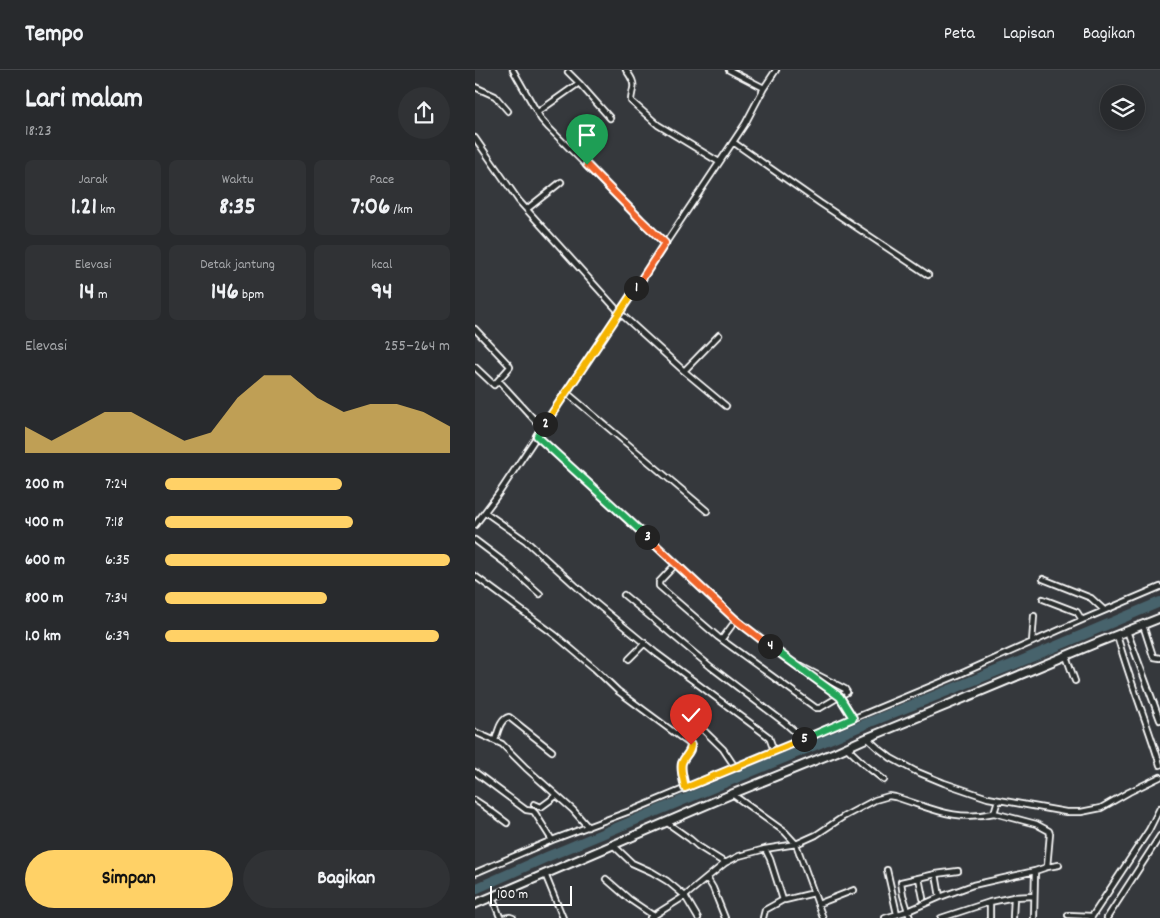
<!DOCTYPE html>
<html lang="id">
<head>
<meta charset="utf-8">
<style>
	body { margin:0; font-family:Dekko,sans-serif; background:#303235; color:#f1f3f6; height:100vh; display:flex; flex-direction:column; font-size:19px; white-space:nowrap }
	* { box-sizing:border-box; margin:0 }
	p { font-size:16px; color:#a5a7aa }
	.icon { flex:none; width:28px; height:28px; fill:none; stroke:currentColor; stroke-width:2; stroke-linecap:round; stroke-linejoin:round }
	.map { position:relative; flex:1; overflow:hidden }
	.side { display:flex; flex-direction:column; background:#282a2d; width:475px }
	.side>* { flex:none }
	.controls { position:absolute; left:625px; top:15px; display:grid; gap:10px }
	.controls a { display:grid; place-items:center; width:45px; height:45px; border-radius:50%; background:#282a2d; box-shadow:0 2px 8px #0003,0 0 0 1px #444649; font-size:25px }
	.scale { position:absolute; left:15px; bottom:12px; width:82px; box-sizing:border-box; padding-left:5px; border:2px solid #fff; border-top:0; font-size:14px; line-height:18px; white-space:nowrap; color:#fff; -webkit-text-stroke:4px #2a2d2e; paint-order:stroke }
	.pin { position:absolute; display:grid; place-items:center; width:42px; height:42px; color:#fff; margin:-51px -21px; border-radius:50% 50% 50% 0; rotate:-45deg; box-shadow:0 0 5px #0007 }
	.pin .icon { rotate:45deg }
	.km { position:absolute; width:25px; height:25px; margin:-12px; border-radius:50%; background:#222; color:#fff; font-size:14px; line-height:25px; text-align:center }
	.round { display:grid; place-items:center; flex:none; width:52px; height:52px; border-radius:26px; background:#303235 }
	.head { display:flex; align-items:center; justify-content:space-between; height:85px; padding:0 25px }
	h1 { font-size:28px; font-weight:700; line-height:38px }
	.stats { display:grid; grid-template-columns:repeat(3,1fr); gap:8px; height:85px; padding:5px 25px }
	.stats div { display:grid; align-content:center; border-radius:8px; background:#303235; text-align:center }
	.stats b { font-size:25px; font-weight:700 }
	.stats small { font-size:14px; font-weight:400 }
	.stats p { font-size:14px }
	.chart { height:140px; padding:10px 25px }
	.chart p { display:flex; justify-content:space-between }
	.chart svg { width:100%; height:90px; margin-top:5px; fill:#ffd166; opacity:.7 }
	.button { display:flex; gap:10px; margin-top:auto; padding:10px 25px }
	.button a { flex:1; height:58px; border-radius:30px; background:#ffd166; color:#111; font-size:20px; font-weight:700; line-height:58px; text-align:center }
	.button a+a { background:#303235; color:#f1f3f6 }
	ul { padding:0 25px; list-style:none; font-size:16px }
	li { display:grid; grid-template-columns:80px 60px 1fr; align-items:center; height:38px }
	li i { height:12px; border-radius:6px; background:#ffd166 }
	header { display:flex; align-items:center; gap:30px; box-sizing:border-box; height:70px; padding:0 25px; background:#282a2d; border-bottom:1px solid #444649 }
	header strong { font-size:24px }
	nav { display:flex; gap:28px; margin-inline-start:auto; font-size:18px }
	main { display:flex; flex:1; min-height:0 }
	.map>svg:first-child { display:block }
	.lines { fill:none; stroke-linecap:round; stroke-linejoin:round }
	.river { stroke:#47636c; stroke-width:10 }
	.street-casing { stroke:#fff; stroke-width:8 }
	.secondary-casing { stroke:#fff; stroke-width:11 }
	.street { stroke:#2a2d2e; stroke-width:4.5 }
	.secondary { stroke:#2a2d2e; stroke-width:7 }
	.split-1-casing { stroke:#fff; stroke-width:10 }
	.split-2-casing { stroke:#fff; stroke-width:10 }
	.split-3-casing { stroke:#fff; stroke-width:10 }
	.split-4-casing { stroke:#fff; stroke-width:10 }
	.split-5-casing { stroke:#fff; stroke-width:10 }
	.split-6-casing { stroke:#fff; stroke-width:10 }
	.split-1 { stroke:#f0652b; stroke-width:6 }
	.split-2 { stroke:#f5b400; stroke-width:6 }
	.split-3 { stroke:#22a559; stroke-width:6 }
	.split-4 { stroke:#f0652b; stroke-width:6 }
	.split-5 { stroke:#22a559; stroke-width:6 }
	.split-6 { stroke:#f5b400; stroke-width:6 }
</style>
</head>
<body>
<header>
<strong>Tempo</strong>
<nav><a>Peta</a><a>Lapisan</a><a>Bagikan</a></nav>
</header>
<main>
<section class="side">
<div class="head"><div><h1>Lari malam</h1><p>18:23</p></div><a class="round"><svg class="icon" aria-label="share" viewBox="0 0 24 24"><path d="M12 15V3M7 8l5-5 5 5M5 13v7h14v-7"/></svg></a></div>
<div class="stats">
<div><p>Jarak</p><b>1.21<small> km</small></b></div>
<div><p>Waktu</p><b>8:35</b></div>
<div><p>Pace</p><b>7:06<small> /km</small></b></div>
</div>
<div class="stats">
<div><p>Elevasi</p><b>14<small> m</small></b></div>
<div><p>Detak jantung</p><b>146<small> bpm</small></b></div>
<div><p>kcal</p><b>94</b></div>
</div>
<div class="chart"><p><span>Elevasi</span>255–264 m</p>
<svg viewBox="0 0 160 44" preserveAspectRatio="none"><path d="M0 44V31L10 38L20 31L30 24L40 24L50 31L60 38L70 34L80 17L90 6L100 6L110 17L120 24L130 20L140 20L150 24L160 31V44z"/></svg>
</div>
<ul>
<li><b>200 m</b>7:24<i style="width:62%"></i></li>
<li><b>400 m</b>7:18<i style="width:66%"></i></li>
<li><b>600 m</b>6:35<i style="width:100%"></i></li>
<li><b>800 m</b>7:34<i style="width:57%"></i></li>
<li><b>1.0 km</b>6:39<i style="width:96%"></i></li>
</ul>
<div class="button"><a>Simpan</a><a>Bagikan</a></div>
</section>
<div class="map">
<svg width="685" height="848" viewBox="0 0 685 848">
	<rect width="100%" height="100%" fill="#35383c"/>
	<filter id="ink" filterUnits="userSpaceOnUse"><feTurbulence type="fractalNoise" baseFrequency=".02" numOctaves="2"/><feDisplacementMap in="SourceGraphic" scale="10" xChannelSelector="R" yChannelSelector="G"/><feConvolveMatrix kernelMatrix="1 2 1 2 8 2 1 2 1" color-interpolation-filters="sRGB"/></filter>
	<g filter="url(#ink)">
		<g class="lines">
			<path class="river" d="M0 819 74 786 393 653 544 592 685 532"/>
			<defs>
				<path id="street" d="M38 0 66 49 74 58 166 150 190 173
					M151 0C155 6 160 12 158 19 157 24 156 27 156 31L183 55 244 92
					M254 0 289 18
					M93 2 104 13
					M0 17 20 26 33 41
					M63 42 104 13 135 48
					M0 68 44 131 144 242 209 301 251 336
					M258 72 345 133 453 205
					M52 139 86 112
					M0 259 34 295 35 297 19 315 0 297
					M209 301 244 265
					M24 311 67 358
					M91 322 232 441
					M62 366 261 550 313 590 365 627 378 648
					M10 442 51 471 112 526 181 583 294 667 299 681
					M0 455 24 423 270 54 289 18 301 0
					M0 470 29 492 65 524
					M201 494 184 512V516L243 567 341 638H345L372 622 370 619 327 597
					M0 506 80 565 119 598 143 621 216 675C216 683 209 686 207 693 205 700 209 711 211 718
					M568 509 616 528 629 540
					M149 525 236 597 310 653 328 669
					M568 529 602 542 607 550
					M668 555 678 586 679 587 685 588
					M652 561 685 650
					M642 565C654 609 672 652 685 695
					M247 569 261 550
					M557 572 559 546
					M591 586 600 611
					M154 589 170 573
					M205 640 212 644 248 679 260 697
					M0 662 27 674 51 698 98 740 113 757
					M392 668 403 678 416 688 440 701 469 713 513 728 591 742H606L626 738 654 722 685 707
					M20 670C23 662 25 649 34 647L77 681
					M372 678 390 695 409 710
					M0 702 51 740 58 741 60 743 77 770
					M257 724 310 762 321 774 348 848
					M0 730 9 736 32 753
					M59 734 66 737 81 726
					M519 743 561 754 574 761 575 764 572 797 560 801
					M191 752 215 769 223 776 250 793
					M138 775 157 793 177 802 192 811 210 826 223 848
					M290 779 295 789 308 830H310L339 823
					M572 797 584 795
					M412 800 422 844
					M483 801 461 804 426 812 428 825 433 841 465 827 498 815 560 801 559 848
					M0 803 77 770 163 738 483 605 607 550 685 517
					M70 804 88 848
					M461 804 465 827
					M232 808 238 818 250 848
					M444 808 448 828
					M131 809 154 829 179 846
					M17 827 25 847 27 848
					M539 827 559 826
					M515 832V848
					M343 834 379 820
					M593 845 617 846
					M29 848 35 847 38 848
					M175 848 210 826 250 793 264 786 290 779 321 774 341 765 368 747 400 730 414 726 420 727C457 738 479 752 519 743L523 730
					M288 848 290 840 308 830
					M410 848 433 841 435 848
					M466 848 515 832 539 827 538 848
					M616 848 674 760 685 738
					M632 848 685 766"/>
				<path id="secondary" d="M0 834 257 724 361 682 392 668 492 627 619 574 685 548"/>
			</defs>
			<use href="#street" class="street-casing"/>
			<use href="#secondary" class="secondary-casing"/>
			<use href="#street" class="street"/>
			<use href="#secondary" class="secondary"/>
		</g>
	</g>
	<g class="lines" filter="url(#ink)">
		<defs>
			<path id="split-1" d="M112 95 166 150 190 173 161 218"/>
			<path id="split-2" d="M70 354 161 218"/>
			<path id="split-3" d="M70 354 62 366 172 467"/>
			<path id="split-4" d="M172 467 261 550 295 576"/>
			<path id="split-5" d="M295 576 365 627 378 648 329 669"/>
			<path id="split-6" d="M216 675C216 683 209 686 207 693 205 700 209 711 210 718L329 669"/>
		</defs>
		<use href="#split-1" class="split-1-casing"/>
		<use href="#split-2" class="split-2-casing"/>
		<use href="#split-3" class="split-3-casing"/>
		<use href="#split-4" class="split-4-casing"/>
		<use href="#split-5" class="split-5-casing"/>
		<use href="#split-6" class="split-6-casing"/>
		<use href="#split-1" class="split-1"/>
		<use href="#split-2" class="split-2"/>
		<use href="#split-3" class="split-3"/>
		<use href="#split-4" class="split-4"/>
		<use href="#split-5" class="split-5"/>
		<use href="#split-6" class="split-6"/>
	</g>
</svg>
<div class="controls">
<a><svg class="icon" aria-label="layers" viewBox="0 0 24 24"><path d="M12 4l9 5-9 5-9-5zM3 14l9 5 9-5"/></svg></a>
</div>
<div class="scale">100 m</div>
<div class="pin" style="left:112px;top:95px;background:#1e9e55"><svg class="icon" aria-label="arrive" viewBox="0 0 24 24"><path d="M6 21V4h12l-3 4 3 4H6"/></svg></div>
<div class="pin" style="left:216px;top:675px;background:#d93025"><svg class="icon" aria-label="check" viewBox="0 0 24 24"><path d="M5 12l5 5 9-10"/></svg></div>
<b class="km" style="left:161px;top:218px">1</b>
<b class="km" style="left:70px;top:354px">2</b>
<b class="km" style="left:172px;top:467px">3</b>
<b class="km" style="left:295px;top:576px">4</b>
<b class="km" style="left:329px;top:669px">5</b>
</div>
</main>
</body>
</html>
